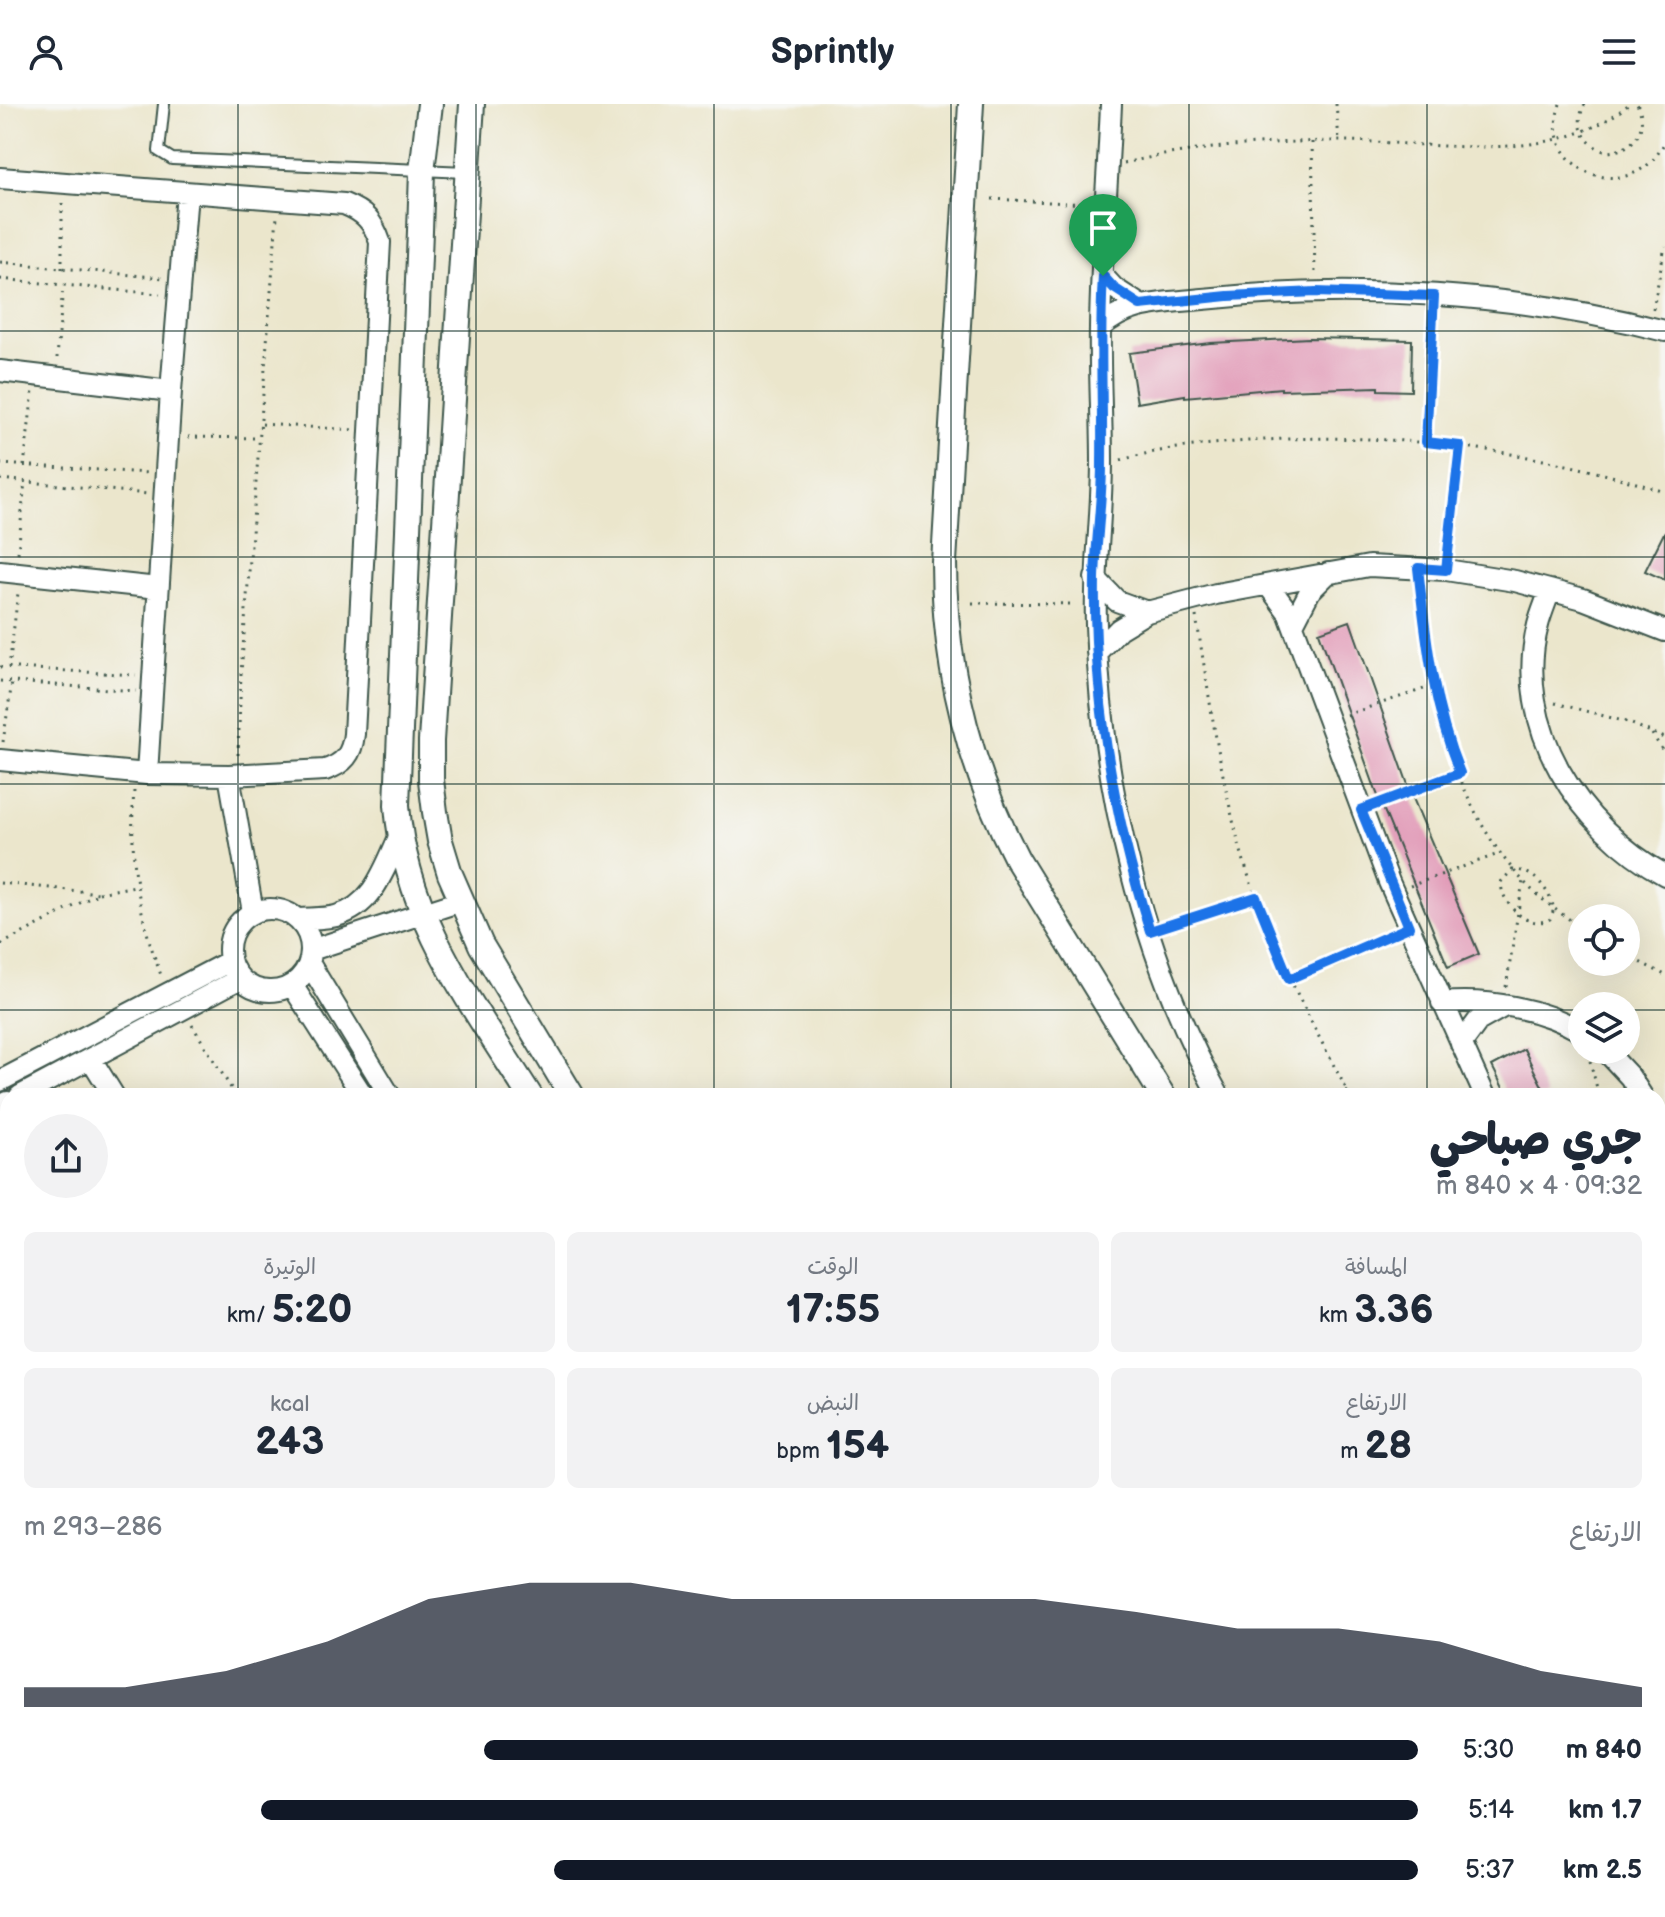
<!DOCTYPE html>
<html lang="ar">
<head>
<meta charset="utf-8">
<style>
	body { margin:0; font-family:"Balsamiq Sans","Playpen Sans Arabic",sans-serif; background:#f2f2f3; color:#1f2937; direction:rtl; height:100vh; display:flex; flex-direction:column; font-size:30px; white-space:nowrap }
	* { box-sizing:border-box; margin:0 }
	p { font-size:26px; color:#747a83 }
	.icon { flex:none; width:44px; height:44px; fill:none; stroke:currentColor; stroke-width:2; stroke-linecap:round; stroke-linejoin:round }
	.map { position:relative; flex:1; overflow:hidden; direction:ltr }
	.panel { position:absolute; left:0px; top:984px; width:1666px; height:830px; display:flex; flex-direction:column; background:#fff; border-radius:24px 24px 0 0; box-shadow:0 8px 32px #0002; direction:rtl }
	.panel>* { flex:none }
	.tools { position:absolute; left:1568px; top:800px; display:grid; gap:16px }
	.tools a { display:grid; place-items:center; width:72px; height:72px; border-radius:50%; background:#fff; box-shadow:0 8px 32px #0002; font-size:40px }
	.pin { position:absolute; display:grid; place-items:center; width:68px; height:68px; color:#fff; margin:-82px -34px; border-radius:50% 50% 50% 0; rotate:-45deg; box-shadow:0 0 8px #0007 }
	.pin .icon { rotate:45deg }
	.round { display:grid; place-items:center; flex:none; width:84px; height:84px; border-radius:42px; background:#f2f2f3 }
	.overview { display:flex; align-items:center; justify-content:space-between; height:136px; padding:0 24px }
	h1 { font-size:44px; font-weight:800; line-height:60px }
	.metrics { display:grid; grid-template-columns:repeat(3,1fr); gap:12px; height:136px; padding:8px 24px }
	.metrics div { display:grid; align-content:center; border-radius:12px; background:#f2f2f3; text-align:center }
	.metrics b { font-size:40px; font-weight:800 }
	.metrics small { font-size:22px; font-weight:400 }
	.metrics p { font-size:22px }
	.chart { height:224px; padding:16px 24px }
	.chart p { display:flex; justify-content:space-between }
	.chart svg { width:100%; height:144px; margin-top:8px; fill:#111827; opacity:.7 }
	ul { padding:0 24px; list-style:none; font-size:26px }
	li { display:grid; grid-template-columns:128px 96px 1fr; align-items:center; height:60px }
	li i { height:20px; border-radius:10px; background:#111827 }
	header { display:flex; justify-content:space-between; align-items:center; height:104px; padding:0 24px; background:#fff; font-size:36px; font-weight:800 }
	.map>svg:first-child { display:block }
	.building { fill:#e29db9 }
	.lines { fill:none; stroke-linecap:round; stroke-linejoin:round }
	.service-casing { stroke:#3e564b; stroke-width:14 }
	.minor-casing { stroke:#3e564b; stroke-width:24 }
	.tertiary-casing { stroke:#3e564b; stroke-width:28 }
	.path { stroke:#3e564b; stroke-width:3; stroke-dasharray:2 6; stroke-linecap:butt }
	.service { stroke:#fff; stroke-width:10 }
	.minor { stroke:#fff; stroke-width:20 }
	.tertiary { stroke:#fff; stroke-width:24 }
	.route-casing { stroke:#fff; stroke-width:16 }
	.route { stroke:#1a73e8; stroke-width:10 }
	.grid { fill:none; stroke:#1f3d34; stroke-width:2; stroke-opacity:0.55 }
</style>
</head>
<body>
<header><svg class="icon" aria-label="menu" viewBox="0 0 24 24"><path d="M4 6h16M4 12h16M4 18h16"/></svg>Sprintly<svg class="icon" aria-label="person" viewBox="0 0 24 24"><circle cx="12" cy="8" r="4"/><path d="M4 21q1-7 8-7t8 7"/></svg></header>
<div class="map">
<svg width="1665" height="1813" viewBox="0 0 1665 1813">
	<rect width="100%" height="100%" fill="#f6f6f2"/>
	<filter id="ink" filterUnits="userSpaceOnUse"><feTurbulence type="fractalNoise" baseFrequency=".0125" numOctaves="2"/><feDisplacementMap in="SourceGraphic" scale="16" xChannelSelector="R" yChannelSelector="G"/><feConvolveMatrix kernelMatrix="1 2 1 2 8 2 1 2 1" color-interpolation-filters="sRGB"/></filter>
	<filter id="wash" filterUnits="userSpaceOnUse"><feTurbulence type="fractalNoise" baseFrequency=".006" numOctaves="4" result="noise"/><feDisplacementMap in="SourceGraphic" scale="32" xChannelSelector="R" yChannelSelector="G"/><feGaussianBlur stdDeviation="1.8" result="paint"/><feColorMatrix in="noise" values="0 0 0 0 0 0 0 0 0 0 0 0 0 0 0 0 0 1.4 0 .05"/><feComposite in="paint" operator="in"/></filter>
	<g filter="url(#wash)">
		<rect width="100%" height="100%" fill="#ebe6cc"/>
		<g id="blocks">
			<path class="building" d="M1309 234 1412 236 1411 287 1378 286V283L1281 286V284L1185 293V291L1137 299 1129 249 1210 239Z
				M1665 427V476L1645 467Z
				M1350 517 1412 692 1479 850 1448 863 1376 687 1319 528Z
				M1524 945 1532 962 1547 992H1507L1492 962Z"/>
		</g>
	</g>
	<g filter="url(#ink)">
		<use href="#blocks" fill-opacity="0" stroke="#3e564b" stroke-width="2"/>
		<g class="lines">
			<defs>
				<path id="service" d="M164 0 159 47 172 55 466 68"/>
				<path id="minor" d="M1111 0C1108 75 1101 149 1100 224 1099 268 1102 313 1102 357 1102 412 1094 466 1096 521 1101 679 1141 853 1219 992
					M0 74 344 100C364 108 373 117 380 138L354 630C352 650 344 660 325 666L229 671 147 670 0 656
					M1103 172 1114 184 1140 201
					M1100 224C1129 197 1166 199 1203 195 1355 179 1517 189 1665 227
					M0 267 171 287
					M0 467 158 484
					M1095 474 1117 497 1147 508
					M1268 481 1288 508 1389 778 1485 992
					M1550 486C1546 498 1541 509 1538 521 1512 622 1579 724 1665 771
					M1293 520 1310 487 1328 469
					M1097 548 1119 525 1147 508 1216 490 1369 462 1446 466 1515 477 1583 495 1665 527
					M147 670 171 287 187 89
					M229 671 253 808
					M229 846a41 41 0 1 1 82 0a41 41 0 1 1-82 0Z
					M298 815C310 814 324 815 336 812 374 802 385 763 400 731
					M311 846 461 797
					M309 859 390 992
					M292 881 363 992
					M1442 899C1489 895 1541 904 1582 928
					M1461 940 1478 917 1503 903
					M1605 946 1630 973 1642 992
					M91 955 114 992
					M0 977 230 857
					M20 992 239 875
					M0 1002 8 998
					M1658 1034C1665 1061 1665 1092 1658 1119
					M0 1216 8 1212
					M1658 1289 1665 1300
					M0 1435 8 1431
					M0 1676 8 1687
					M1658 1708 1665 1719
					M110 1806 116 1813
					M73 1813 84 1806
					M178 1813 189 1806
					M546 1813 557 1806
					M584 1813 595 1806"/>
				<path id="tertiary" d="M430 0 422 67 420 127 397 701C405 813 472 900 530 992
					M472 0 431 637V676L435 708 440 737 450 770 481 841 572 992
					M971 0 944 458C944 564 968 661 1017 755L1163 992
					M1658 1791 1665 1803
					M1039 1806 1044 1813"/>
			</defs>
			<use href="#service" class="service-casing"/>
			<use href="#minor" class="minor-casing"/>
			<use href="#tertiary" class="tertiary-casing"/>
			<path class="path" d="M1336 0 1339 36
				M1560 0C1536 68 1634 106 1665 37
				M1585 0C1573 21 1585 41 1607 48 1633 47 1650 25 1637 0
				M1312 38 1315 170
				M1124 59C1194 43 1263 38 1335 37 1428 36 1552 66 1629 0
				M992 95 1088 100
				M0 158 163 174
				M62 165V96
				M0 175 160 190
				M1653 205 1665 142
				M57 254 63 182
				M262 320 354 326
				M188 333 260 334
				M1426 338 1433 210
				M1121 356C1159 345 1197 341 1236 338 1381 326 1527 343 1665 388
				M0 360 148 369
				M24 362 33 287
				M0 375 148 390
				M18 449 25 377
				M1448 449 1460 342
				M1420 483C1431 588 1451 705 1529 783 1545 799 1563 811 1582 824
				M972 499 1076 500
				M1196 512C1210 596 1221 682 1246 764 1271 844 1311 918 1350 992
				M0 563 136 571
				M9 564 18 489
				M0 577 136 587
				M1555 599 1627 618 1665 634
				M1346 611 1433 582
				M1652 630 1665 650
				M3 638 12 578
				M238 651 241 569 277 112
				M134 687C129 751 138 811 161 871
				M1377 700 1460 669
				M1512 766C1534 765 1549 786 1554 805L1550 815C1528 827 1501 800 1501 778Z
				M0 779 99 789 0 841
				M1410 782 1501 749
				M99 789 135 782
				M1164 822 1256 793
				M1626 851 1665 871
				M1289 875 1392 830
				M1506 883 1523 777
				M192 921 236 992
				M1590 957 1599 992
				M1340 992 1348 987
				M0 1104 8 1100
				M0 1250 8 1265
				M0 1323 8 1319
				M0 1552 8 1548
				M0 1745 8 1740
				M365 1813 376 1806"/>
			<use href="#service" class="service"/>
			<use href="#minor" class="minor"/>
			<use href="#tertiary" class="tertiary"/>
		</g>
	</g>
	<g class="lines" filter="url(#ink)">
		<defs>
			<path id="route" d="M1103 172 1114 184 1140 201 1228 192 1316 188 1434 192 1426 338 1460 342 1446 466 1418 464C1426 535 1433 603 1460 669L1361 706 1409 823 1289 875 1256 793 1150 827C1114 713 1093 594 1095 475 1096 437 1102 398 1102 360 1103 297 1099 235 1103 172Z"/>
		</defs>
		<use href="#route" class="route-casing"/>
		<use href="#route" class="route"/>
	</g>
	<path class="grid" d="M238 0V992M476 0V992M714 0V992M951 0V992M1189 0V992M1427 0V992M0 227H1665M0 453H1665M0 680H1665M0 906H1582M1626 906H1665M0 1133H8M1658 1133H1665M0 1360H8M1658 1360H1665M0 1586H8M1658 1586H1665M238 1806V1813M476 1806V1813M714 1806V1813M951 1806V1813M1189 1806V1813M1427 1806V1813"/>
</svg>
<div class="tools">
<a><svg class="icon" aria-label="locate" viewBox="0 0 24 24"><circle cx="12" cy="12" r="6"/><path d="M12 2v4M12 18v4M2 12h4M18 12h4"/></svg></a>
<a><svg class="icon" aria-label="layers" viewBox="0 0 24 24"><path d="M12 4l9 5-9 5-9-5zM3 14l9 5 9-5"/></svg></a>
</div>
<div class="pin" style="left:1103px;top:172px;background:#1e9e55"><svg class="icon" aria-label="arrive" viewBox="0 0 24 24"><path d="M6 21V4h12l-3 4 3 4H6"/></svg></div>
<section class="panel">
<div class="overview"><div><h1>جري صباحي</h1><p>09:32 · 4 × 840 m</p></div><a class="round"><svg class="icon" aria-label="share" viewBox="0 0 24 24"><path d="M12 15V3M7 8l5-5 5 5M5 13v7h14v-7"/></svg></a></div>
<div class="metrics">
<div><p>المسافة</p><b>3.36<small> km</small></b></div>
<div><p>الوقت</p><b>17:55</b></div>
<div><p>الوتيرة</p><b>5:20<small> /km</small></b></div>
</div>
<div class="metrics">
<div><p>الارتفاع</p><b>28<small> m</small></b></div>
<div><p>النبض</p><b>154<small> bpm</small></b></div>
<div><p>kcal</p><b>243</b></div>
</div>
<div class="chart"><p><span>الارتفاع</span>286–293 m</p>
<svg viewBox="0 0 160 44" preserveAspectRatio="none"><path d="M0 44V38L10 38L20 33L30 24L40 11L50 6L60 6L70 11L80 11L90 11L100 11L110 15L120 20L130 20L140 24L150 33L160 38V44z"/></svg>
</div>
<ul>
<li><b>840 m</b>5:30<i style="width:67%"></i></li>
<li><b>1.7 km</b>5:14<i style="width:83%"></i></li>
<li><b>2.5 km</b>5:37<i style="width:62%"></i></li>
</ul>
</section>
</div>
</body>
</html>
